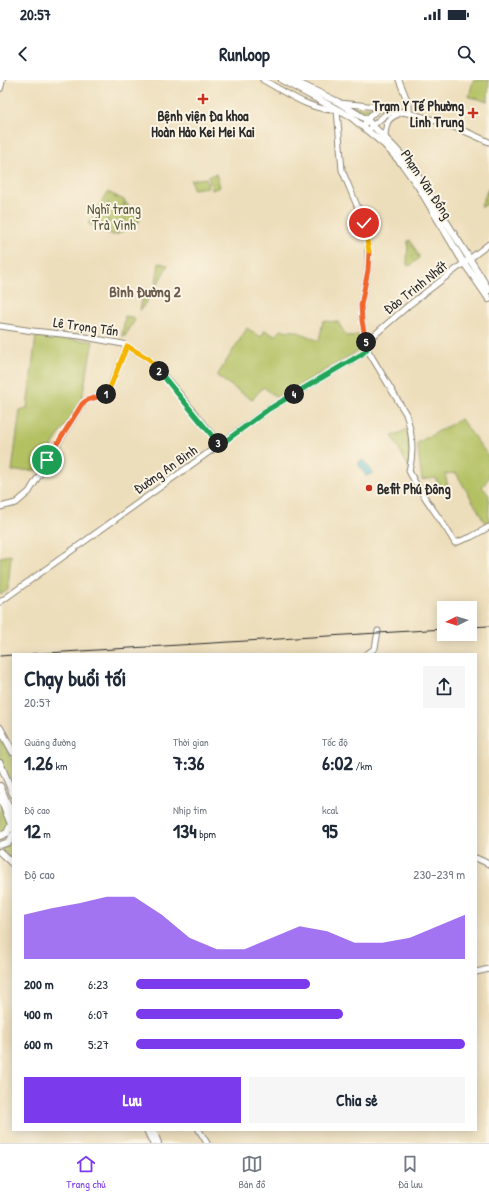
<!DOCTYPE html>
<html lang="vi">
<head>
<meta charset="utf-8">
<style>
	body { margin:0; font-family:"Patrick Hand",sans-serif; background:#f6f6f7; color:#1f2937; height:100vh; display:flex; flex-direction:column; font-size:15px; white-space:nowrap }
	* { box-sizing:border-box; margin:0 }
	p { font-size:13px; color:#747a83 }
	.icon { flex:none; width:22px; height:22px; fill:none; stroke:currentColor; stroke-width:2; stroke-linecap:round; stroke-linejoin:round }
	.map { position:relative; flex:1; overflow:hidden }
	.panel { position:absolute; left:12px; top:573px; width:465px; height:478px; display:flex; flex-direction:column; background:#fff; border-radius:0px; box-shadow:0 2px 10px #0003 }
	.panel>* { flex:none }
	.needle { width:26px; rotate:265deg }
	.buttons { position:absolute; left:437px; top:521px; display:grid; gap:8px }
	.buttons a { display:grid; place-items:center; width:40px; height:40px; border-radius:0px; background:#fff; box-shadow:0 2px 10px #0003; font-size:20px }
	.pin { position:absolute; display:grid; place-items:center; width:34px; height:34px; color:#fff; margin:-17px; border:2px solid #fff; border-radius:50%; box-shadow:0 1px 4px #0007 }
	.km { position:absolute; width:20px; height:20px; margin:-10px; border-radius:50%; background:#222; color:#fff; font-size:11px; line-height:20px; text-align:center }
	.round { display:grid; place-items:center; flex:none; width:42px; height:42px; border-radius:0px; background:#f6f6f7 }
	.headline { display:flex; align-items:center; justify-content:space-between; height:68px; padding:0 12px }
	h1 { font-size:22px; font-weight:700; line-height:30px }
	.metrics { display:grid; grid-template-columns:repeat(3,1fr); gap:6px; height:68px; padding:4px 12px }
	.metrics div { display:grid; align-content:center }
	.metrics b { font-size:20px; font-weight:700 }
	.metrics small { font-size:11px; font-weight:400 }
	.metrics p { font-size:11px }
	.chart { height:112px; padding:8px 12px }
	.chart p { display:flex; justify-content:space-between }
	.chart svg { width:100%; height:72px; margin-top:4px; fill:#7c3aed; opacity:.7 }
	.primary-button { display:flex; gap:8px; margin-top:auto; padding:8px 12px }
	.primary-button a { flex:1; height:46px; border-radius:0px; background:#7c3aed; color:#fff; font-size:16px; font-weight:700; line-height:46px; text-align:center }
	.primary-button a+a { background:#f6f6f7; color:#1f2937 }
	ul { padding:0 12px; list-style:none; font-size:13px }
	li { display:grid; grid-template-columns:64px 48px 1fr; align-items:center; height:30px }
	li i { height:10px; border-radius:5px; background:#7c3aed }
	.status { display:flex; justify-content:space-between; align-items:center; height:28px; padding:0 20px; background:#fff; direction:ltr }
	.status svg { height:11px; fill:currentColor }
	header { display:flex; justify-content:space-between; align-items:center; height:52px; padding:0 12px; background:#fff; font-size:18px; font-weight:700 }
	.tab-bar { display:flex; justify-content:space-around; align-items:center; height:56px; border-top:1px solid #e0e1e3; background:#fff; font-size:11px; color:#747a83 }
	.tab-bar a { display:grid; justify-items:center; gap:2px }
	.tab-bar .on { color:#7c3aed }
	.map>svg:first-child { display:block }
	.grass { fill:#b3c163; stroke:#6f7647 }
	.cemetery { fill:url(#cemetery-stones); stroke:#6f7647 }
	.park { fill:url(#park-crowns); stroke:#6f7647 }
	.water { fill:url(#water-ripples); stroke:#40747e }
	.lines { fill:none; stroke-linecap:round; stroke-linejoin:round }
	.secondary-casing { stroke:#8c8473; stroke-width:7 }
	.highway-casing { stroke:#8c8473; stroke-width:8 }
	.secondary { stroke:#fff; stroke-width:5 }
	.highway { stroke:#fff; stroke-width:6 }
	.rail { stroke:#2b2b2b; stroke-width:1 }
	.split-1-casing { stroke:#fff; stroke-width:8 }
	.split-2-casing { stroke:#fff; stroke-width:8 }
	.split-3-casing { stroke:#fff; stroke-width:8 }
	.split-4-casing { stroke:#fff; stroke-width:8 }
	.split-5-casing { stroke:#fff; stroke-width:8 }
	.split-6-casing { stroke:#fff; stroke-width:8 }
	.split-7-casing { stroke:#fff; stroke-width:8 }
	.split-1 { stroke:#f0652b; stroke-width:5 }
	.split-2 { stroke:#f5b400; stroke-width:5 }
	.split-3 { stroke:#22a559; stroke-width:5 }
	.split-4 { stroke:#22a559; stroke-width:5 }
	.split-5 { stroke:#22a559; stroke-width:5 }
	.split-6 { stroke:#f0652b; stroke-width:5 }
	.split-7 { stroke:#f5b400; stroke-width:5 }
	.poi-dot { fill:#c8321e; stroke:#fcf5e5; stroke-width:1.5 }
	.labels { text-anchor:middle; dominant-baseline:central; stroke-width:4; stroke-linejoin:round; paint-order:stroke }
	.poi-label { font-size:14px; font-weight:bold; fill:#2b2b2b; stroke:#fcf5e5; text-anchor:end }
	.street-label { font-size:14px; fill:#2b2b2b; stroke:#fcf5e5 }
	.park-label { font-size:14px; fill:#54583c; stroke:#fcf5e5 }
	.neighbourhood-label { font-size:15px; font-weight:bold; fill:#6b5c50; stroke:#fcf5e5 }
</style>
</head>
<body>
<div class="status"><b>20:57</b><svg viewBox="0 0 49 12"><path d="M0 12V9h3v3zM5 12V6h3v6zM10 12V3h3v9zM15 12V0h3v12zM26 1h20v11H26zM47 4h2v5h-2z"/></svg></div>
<header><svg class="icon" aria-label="back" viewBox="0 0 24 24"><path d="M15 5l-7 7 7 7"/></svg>Runloop<svg class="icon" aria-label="search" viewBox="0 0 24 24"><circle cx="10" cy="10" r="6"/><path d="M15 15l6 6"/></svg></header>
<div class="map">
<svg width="489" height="1063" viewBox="0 0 489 1063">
	<defs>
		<pattern id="cemetery-stones" width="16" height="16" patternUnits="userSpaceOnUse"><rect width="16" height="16" fill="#b3c163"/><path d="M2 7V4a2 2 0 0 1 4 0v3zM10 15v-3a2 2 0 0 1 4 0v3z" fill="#929d52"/></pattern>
		<pattern id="park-crowns" width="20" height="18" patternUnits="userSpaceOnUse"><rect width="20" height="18" fill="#b3c163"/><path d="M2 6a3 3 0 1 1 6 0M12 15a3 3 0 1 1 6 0" fill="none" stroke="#929d52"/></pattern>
		<pattern id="water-ripples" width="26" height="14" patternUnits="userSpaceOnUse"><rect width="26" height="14" fill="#55bed2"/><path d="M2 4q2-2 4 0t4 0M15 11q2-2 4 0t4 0" fill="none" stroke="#479bab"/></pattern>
	</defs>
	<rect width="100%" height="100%" fill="#fcf5e5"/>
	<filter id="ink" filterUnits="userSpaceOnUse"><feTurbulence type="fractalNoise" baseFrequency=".025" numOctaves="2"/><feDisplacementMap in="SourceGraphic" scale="8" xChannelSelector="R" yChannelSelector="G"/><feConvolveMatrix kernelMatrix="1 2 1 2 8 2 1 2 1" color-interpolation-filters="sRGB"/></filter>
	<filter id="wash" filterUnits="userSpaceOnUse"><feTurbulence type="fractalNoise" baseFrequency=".012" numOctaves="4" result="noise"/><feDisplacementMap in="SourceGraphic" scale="16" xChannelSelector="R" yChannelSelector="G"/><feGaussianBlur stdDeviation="0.9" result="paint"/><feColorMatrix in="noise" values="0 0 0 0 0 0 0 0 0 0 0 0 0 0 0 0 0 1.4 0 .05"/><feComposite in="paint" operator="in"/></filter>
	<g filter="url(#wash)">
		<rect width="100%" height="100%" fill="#eddebb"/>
		<path class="grass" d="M473 0H489L488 21 469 17Z
			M348 26 374 28 369 33 367 38Z
			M216 94 220 107 212 110 208 96Z
			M206 98 208 107 193 109 191 100Z
			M323 241 338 242 346 256 359 255 360 270 278 318 263 307 252 320 217 296 247 248 261 257 265 250 275 256 280 250 296 251 319 261Z
			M36 256 93 261 82 318 37 390 12 391 20 330 27 328Z
			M461 339 489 377V398L482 407 489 415V442L486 444 456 393 445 394 448 406 442 410 435 398 422 400 417 363Z
			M11 475 8 510 0 515V477Z
			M0 658 13 681V709L0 679Z
			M0 720 8 747V751L0 754Z
			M13 762V780L1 770 5 766Z"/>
		<path class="cemetery" d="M108 112 124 120 140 141 118 154 113 155 88 144Z"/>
		<path class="park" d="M489 107V123L482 127 481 125Z
			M410 160 419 176V178L410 186 407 185 408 161Z
			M159 183 168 185 157 205 156 204Z
			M143 209 151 210 152 212 141 230H140Z
			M125 236 133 237 135 240 125 256H122Z
			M408 349 410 369 409 388 392 356Z"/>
		<path class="water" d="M364 380 373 393 366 396 358 383Z"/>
	</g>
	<g filter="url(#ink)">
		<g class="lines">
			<defs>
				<path id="secondary" d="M263 0C286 12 310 31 337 30L342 90 363 140 368 163V190L361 225 362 241 367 269 406 334C412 352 414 373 409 391 422 417 441 438 455 463L471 457 489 447
					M399 0 409 25V33
					M339 23C394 27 439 38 489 62
					M363 46 371 35 381 27
					M370 48 385 35 396 30
					M385 57C386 40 388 38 403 32
					M0 246 33 251 80 256 123 264 149 279 178 312 220 365
					M368 266 369 262 372 257 409 225 489 164
					M0 427 16 423 29 412 82 324C91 315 101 320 108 311L127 266
					M0 522 269 329 362 274 367 269
					M367 574 375 568 378 551
					M476 778 489 784
					M476 892 489 889
					M199 1050 207 1063"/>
				<path id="highway" d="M282 0 351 37 385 65 403 85 418 106 462 180 489 219
					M292 0 338 22 367 40 391 64 408 82 417 95 489 210
					M0 8 2 0
					M0 648 13 672
					M0 683 13 714
					M0 706 13 737
					M0 717 13 749
					M0 756 7 753 11 744
					M0 765 9 762 13 755
					M0 772 13 784
					M147 1050 153 1063
					M153 1050 158 1063"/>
			</defs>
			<use href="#secondary" class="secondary-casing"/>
			<use href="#highway" class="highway-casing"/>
			<use href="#secondary" class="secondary"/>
			<use href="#highway" class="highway"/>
			<path class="rail" d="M470 547 489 546
				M31 574 444 549
				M0 576 13 575"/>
		</g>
	</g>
	<g class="lines" filter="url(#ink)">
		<defs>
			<path id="split-1" d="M47 380 82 324C90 316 98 319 106 314"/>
			<path id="split-2" d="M106 314 111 305 127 266 149 279 159 291"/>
			<path id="split-3" d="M159 291 218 363"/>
			<path id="split-4" d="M218 363 220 365 269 329 294 314"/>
			<path id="split-5" d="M294 314 362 274 367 269 366 262"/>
			<path id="split-6" d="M366 262 362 241 361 225 368 190 369 171"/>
			<path id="split-7" d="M364 143 369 171"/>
		</defs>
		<use href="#split-1" class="split-1-casing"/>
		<use href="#split-2" class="split-2-casing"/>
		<use href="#split-3" class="split-3-casing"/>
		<use href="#split-4" class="split-4-casing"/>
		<use href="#split-5" class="split-5-casing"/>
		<use href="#split-6" class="split-6-casing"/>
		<use href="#split-7" class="split-7-casing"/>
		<use href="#split-1" class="split-1"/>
		<use href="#split-2" class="split-2"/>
		<use href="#split-3" class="split-3"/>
		<use href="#split-4" class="split-4"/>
		<use href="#split-5" class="split-5"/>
		<use href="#split-6" class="split-6"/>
		<use href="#split-7" class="split-7"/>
	</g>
	<g class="poi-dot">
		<path d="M201 13h4v4h4v4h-4v4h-4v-4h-4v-4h4z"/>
		<path d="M471 27h4v4h4v4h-4v4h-4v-4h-4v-4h4z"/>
		<circle cx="369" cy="408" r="4"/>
	</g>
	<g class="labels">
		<g class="poi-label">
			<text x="464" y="25">Trạm Y Tế Phường<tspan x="464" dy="16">Linh Trung</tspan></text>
			<text x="203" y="35" text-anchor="middle">Bệnh viện Đa khoa<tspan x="203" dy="16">Hoàn Hảo Kei Mei Kai</tspan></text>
			<text x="377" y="408" text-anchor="start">Befit Phú Đông</text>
		</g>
		<g class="street-label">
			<text transform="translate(427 104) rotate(56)">Phạm Văn Đồng</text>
			<text transform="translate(415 207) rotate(-38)">Đào Trinh Nhất</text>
			<text transform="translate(86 246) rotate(8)">Lê Trọng Tấn</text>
			<text transform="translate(165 389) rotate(-35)">Đường An Bình</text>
		</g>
		<g class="park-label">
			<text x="114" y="128">Nghĩ trang<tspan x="114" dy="16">Trà Vinh</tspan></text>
		</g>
		<g class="neighbourhood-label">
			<text x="145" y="211">Bình Đường 2</text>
		</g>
	</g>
</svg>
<div class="buttons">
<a><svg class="needle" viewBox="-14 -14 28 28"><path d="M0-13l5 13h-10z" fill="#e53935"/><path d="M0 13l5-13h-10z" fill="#747a83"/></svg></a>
</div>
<div class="pin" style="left:47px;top:380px;background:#1e9e55"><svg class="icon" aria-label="arrive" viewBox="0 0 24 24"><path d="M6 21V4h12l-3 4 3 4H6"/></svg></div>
<div class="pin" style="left:364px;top:143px;background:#d93025"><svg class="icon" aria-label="check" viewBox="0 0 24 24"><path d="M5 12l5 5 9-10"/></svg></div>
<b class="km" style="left:106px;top:314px">1</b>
<b class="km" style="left:159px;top:291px">2</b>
<b class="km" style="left:218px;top:363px">3</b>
<b class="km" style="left:294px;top:314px">4</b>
<b class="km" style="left:366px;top:262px">5</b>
<section class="panel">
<div class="headline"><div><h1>Chạy buổi tối</h1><p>20:57</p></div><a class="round"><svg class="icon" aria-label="share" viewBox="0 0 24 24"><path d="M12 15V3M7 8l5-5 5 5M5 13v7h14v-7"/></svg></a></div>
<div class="metrics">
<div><p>Quãng đường</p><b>1.26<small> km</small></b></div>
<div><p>Thời gian</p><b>7:36</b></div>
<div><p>Tốc độ</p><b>6:02<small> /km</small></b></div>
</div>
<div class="metrics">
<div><p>Độ cao</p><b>12<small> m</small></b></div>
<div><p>Nhịp tim</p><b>134<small> bpm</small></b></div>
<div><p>kcal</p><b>95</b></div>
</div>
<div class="chart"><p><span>Độ cao</span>230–239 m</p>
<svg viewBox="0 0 160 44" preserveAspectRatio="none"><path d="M0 44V17L10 13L20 10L30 6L40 6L50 17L60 31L70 38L80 38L90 31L100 24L110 27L120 34L130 34L140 31L150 24L160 17V44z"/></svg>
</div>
<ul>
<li><b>200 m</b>6:23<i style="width:53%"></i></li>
<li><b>400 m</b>6:07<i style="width:63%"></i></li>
<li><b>600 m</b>5:27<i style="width:100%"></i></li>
</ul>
<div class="primary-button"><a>Lưu</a><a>Chia sẻ</a></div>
</section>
</div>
<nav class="tab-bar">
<a class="on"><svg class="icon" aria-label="home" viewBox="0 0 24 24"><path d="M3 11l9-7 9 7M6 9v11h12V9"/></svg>Trang chủ</a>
<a><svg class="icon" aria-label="map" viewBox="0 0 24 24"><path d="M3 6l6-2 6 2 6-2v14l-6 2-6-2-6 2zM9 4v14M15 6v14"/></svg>Bản đồ</a>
<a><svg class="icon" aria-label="saved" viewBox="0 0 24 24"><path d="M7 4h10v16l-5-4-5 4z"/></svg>Đã lưu</a>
</nav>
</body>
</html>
